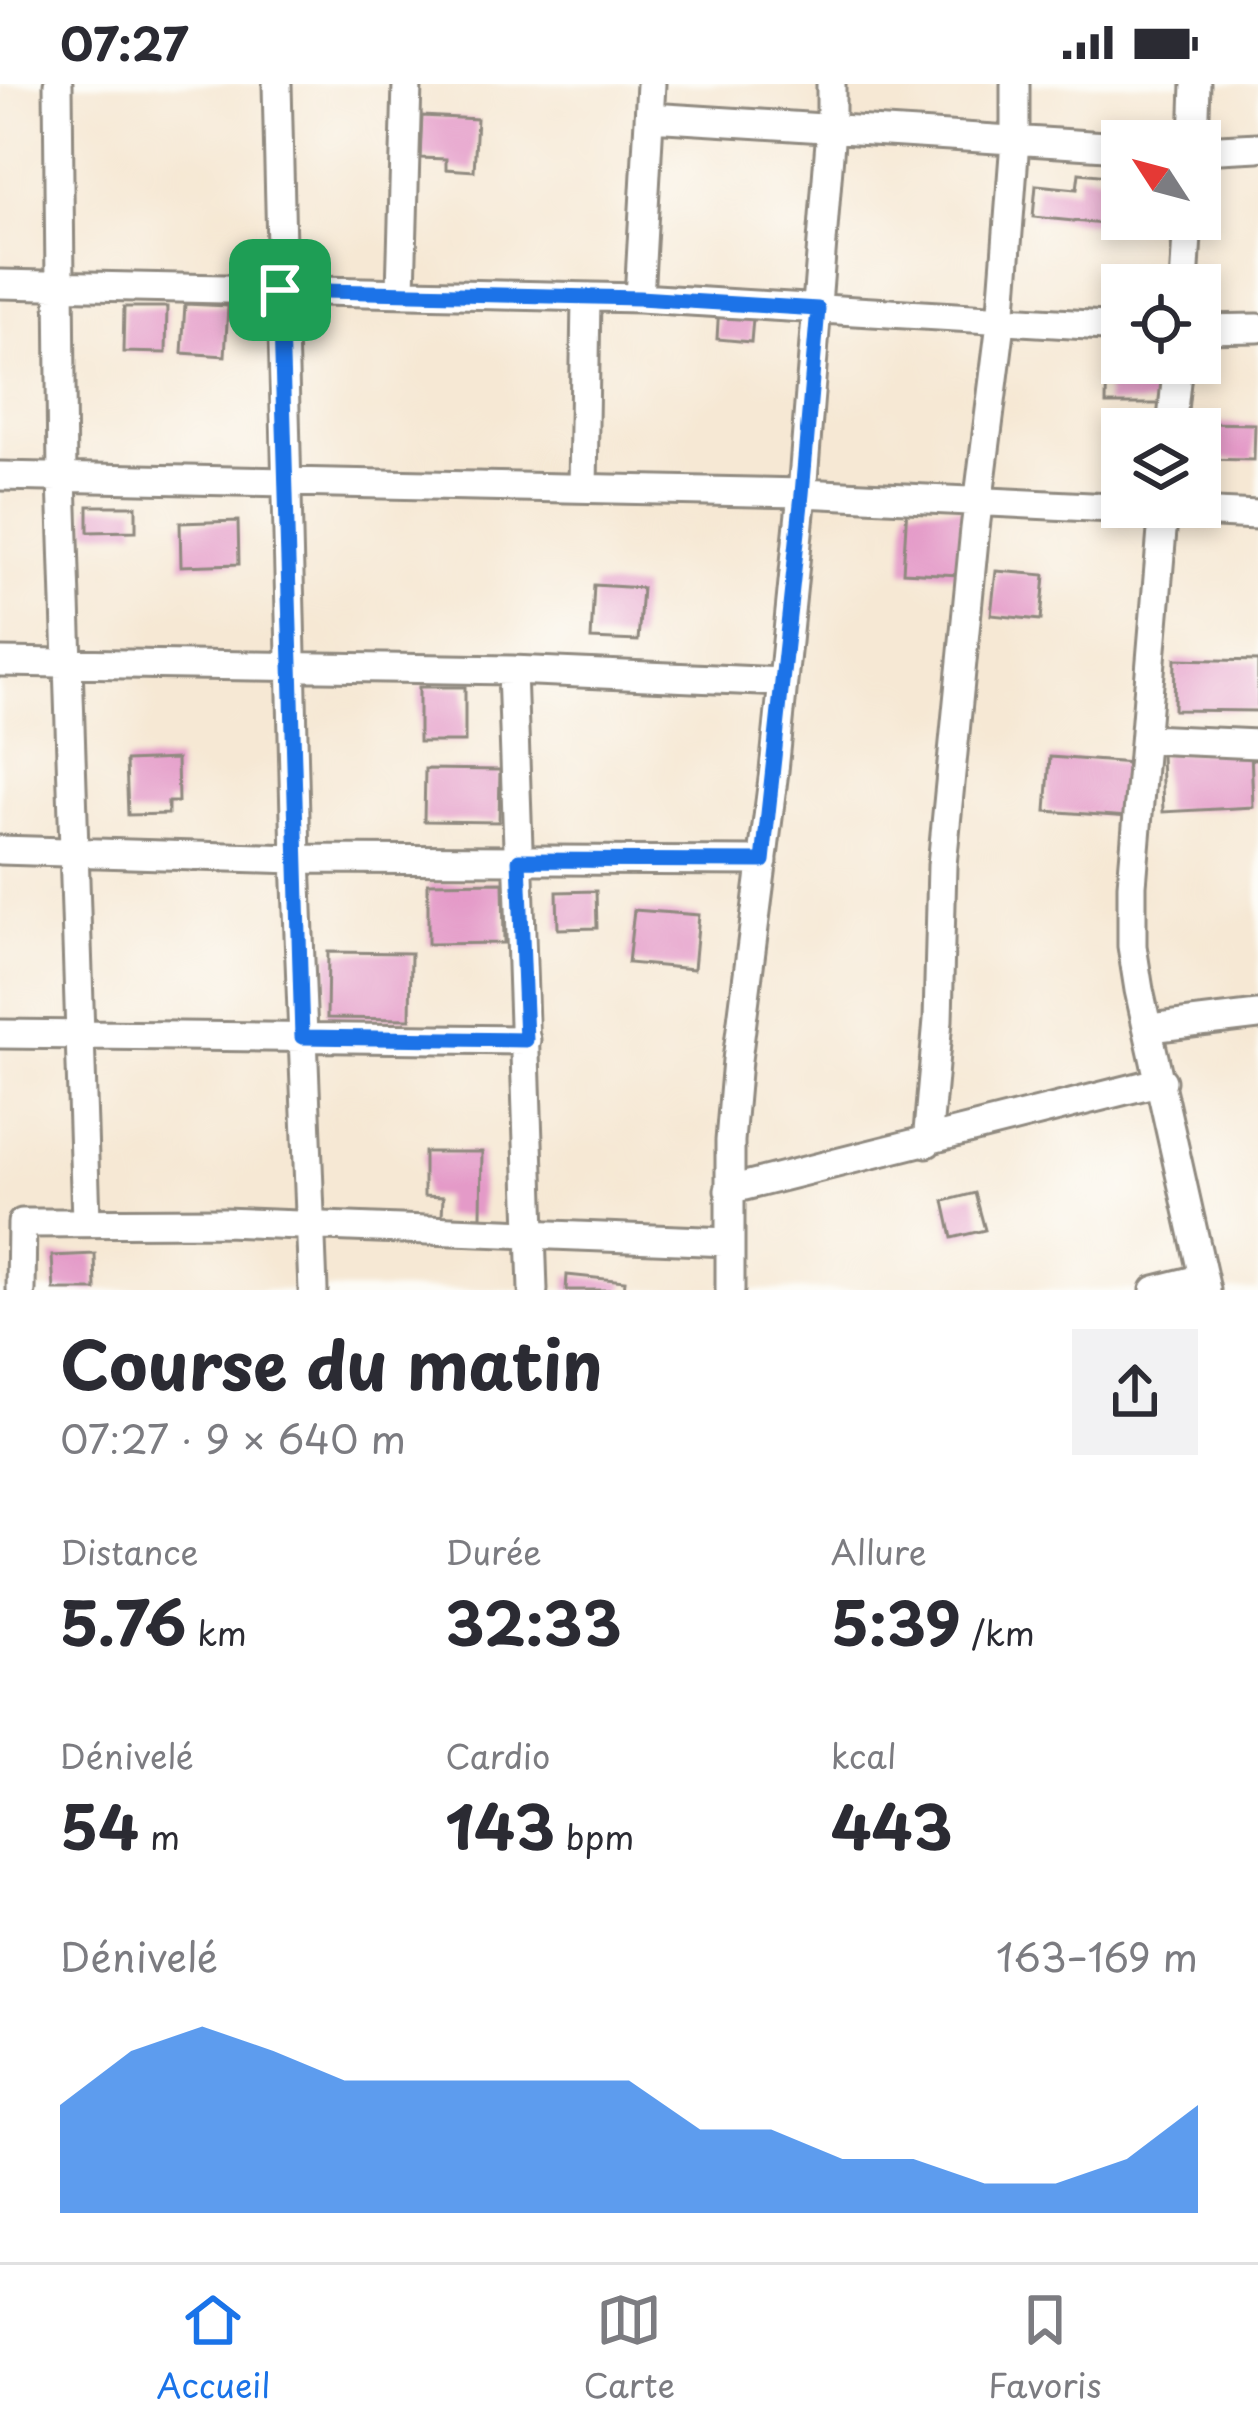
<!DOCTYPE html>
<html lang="fr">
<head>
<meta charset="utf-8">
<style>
	body { margin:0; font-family:"Playpen Sans",sans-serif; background:#f2f2f3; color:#2b2b33; height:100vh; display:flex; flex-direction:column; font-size:45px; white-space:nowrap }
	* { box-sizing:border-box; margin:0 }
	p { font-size:39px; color:#7c7c81 }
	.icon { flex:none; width:66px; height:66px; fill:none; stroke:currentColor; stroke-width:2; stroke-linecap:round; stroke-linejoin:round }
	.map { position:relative; height:1206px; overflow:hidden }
	.details { display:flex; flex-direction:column; background:#fff; flex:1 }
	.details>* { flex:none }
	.needle { width:78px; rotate:306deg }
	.controls { position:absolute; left:1101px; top:36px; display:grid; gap:24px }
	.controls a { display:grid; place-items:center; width:120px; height:120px; border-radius:0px; background:#fff; box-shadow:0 6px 18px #0003; font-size:60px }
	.pin { position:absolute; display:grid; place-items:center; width:102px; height:102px; color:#fff; margin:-51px; border-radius:24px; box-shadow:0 6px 18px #0006 }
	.round { display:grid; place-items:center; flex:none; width:126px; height:126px; border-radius:0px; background:#f2f2f3 }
	.summary { display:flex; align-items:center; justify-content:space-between; height:204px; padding:0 60px }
	h1 { font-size:66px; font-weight:700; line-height:90px }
	.figures { display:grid; grid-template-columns:repeat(3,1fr); gap:18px; height:204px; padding:12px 60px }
	.figures div { display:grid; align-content:center }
	.figures b { font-size:60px; font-weight:700 }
	.figures small { font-size:33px; font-weight:400 }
	.figures p { font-size:33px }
	.chart { height:336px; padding:24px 60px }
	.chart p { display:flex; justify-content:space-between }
	.chart svg { width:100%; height:216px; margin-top:12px; fill:#1a73e8; opacity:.7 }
	.status { display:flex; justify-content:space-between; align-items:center; height:84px; padding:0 60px; background:#fff; direction:ltr }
	.status svg { height:33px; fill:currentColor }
	.tabs { display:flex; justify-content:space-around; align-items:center; height:168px; border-top:3px solid #e1e1e2; background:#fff; font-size:33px; color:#7c7c81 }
	.tabs a { display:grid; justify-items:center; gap:6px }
	.tabs .current { color:#1a73e8 }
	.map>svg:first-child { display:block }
	.building { fill:#e49ac8 }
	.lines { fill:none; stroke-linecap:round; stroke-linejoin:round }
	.minor-casing { stroke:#908a80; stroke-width:33 }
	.minor { stroke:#fff; stroke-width:27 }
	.route-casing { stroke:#fff; stroke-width:24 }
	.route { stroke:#1a73e8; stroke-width:15 }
</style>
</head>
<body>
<div class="status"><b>07:27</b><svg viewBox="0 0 49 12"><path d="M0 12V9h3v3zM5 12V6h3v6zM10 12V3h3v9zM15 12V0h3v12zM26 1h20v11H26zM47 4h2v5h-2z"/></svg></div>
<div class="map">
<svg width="1258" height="1206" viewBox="0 0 1258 1206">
	<rect width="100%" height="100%" fill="#fdfcf7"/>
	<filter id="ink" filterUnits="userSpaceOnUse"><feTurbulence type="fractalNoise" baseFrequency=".00833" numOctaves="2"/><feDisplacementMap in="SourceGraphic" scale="24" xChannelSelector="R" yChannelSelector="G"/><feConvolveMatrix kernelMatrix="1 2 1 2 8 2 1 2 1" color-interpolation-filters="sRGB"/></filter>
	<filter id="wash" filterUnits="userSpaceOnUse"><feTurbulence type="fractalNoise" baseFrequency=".004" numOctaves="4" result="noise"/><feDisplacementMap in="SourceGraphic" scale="48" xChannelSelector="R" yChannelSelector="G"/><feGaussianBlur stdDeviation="2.7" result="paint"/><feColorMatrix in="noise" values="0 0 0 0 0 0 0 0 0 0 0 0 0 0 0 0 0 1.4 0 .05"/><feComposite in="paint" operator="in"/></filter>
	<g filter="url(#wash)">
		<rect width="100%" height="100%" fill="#f6e8d4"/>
		<g id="blocks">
			<path class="building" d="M422 32 477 35 474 87 446 85V75L420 74Z
				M1079 89 1109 92 1104 140 1033 133 1036 101 1077 105Z
				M185 220 228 222 225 272 182 269Z
				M719 220 754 223 751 258 717 255Z
				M124 223H167L166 269 123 268Z
				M1107 263H1122V279H1164L1163 320H1106Z
				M1203 339 1255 340 1254 376 1201 375Z
				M88 422H136V447L88 448Z
				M907 422 963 424 959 491 903 488Z
				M238 437 239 480 181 482 180 439Z
				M996 487 1045 491 1041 536 991 531Z
				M594 501 642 504 638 557 591 555Z
				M1175 575 1258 577V627L1174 626Z
				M419 603H465V658H419Z
				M1251 665 1253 723 1163 728 1161 670Z
				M1050 673 1132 679 1128 733 1046 727Z
				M177 675 178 718H168V730L128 731 126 677Z
				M425 685 500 686 499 738 424 737Z
				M503 798 504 859 428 860V799Z
				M596 807 597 844 558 845 557 808Z
				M634 826 699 831 694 885 628 879Z
				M328 868 411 869 410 935 327 934Z
				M424 1068H482L481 1133H442L443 1113 424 1112Z
				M975 1109 985 1146 952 1154 944 1117Z
				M95 1170 96 1206H54L52 1172Z
				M567 1191 625 1197 624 1206H566Z"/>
		</g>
	</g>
	<g filter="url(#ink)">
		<use href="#blocks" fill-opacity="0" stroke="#908a80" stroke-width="3"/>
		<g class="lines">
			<defs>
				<path id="minor" d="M58 0 62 394 86 1136
					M277 0 296 775 313 1206
					M650 33 1122 63
					M1194 57 1196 0
					M1200 66 1258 63
					M0 200 639 214 1122 243
					M1184 201 1188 135
					M401 206 407 0
					M639 214 651 0
					M1200 245 1258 244
					M1171 345 1178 279
					M0 392 802 409 1258 431
					M583 404 586 214
					M1164 423 1132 801V862L1139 906 1206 1206
					M0 578 512 586 783 598
					M512 586 533 1206
					M1147 655 1258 660
					M0 766 296 775 763 777
					M1150 944 1258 931
					M0 950 526 956
					M927 1059 938 936 942 781 975 445 1001 239 1015 57V0
					M729 1106 1162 997
					M21 1206 22 1139 224 1138 729 1158
					M730 1206V1057L737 976 774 687 802 409 831 45V0
					M1155 1206 1203 1194"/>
			</defs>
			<use href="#minor" class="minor-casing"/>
			<use href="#minor" class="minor"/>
		</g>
	</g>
	<g class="lines" filter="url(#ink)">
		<defs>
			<path id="route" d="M280 206 639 214 818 225 802 410 763 777 519 776 526 956 302 953Z"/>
		</defs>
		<use href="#route" class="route-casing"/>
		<use href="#route" class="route"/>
	</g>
</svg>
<div class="controls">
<a><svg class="needle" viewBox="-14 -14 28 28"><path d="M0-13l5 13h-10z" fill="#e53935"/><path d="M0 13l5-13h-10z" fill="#7c7c81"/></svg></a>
<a><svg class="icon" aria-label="locate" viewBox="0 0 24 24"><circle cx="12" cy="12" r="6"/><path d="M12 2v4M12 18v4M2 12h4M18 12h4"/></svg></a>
<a><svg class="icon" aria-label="layers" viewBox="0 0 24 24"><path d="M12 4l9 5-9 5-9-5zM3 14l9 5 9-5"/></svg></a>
</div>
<div class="pin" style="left:280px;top:206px;background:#1e9e55"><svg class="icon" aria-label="arrive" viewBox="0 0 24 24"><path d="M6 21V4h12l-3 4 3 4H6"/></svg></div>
</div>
<section class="details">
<div class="summary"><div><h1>Course du matin</h1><p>07:27 · 9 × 640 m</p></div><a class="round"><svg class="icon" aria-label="share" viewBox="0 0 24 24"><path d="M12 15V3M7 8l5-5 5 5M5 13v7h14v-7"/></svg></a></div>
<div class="figures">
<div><p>Distance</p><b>5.76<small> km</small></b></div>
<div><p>Durée</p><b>32:33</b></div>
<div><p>Allure</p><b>5:39<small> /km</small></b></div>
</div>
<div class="figures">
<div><p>Dénivelé</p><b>54<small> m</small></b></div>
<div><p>Cardio</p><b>143<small> bpm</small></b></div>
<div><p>kcal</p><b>443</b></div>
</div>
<div class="chart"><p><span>Dénivelé</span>163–169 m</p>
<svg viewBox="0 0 160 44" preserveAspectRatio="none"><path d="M0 44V22L10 11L20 6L30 11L40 17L50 17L60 17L70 17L80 17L90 27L100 27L110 33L120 33L130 38L140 38L150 33L160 22V44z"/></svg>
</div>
</section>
<nav class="tabs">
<a class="current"><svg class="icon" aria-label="home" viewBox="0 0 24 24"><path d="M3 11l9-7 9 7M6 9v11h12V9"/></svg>Accueil</a>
<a><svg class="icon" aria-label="map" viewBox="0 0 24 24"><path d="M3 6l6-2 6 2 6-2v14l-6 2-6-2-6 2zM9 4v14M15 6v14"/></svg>Carte</a>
<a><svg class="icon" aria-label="saved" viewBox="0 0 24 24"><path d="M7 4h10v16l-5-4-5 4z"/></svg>Favoris</a>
</nav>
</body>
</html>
